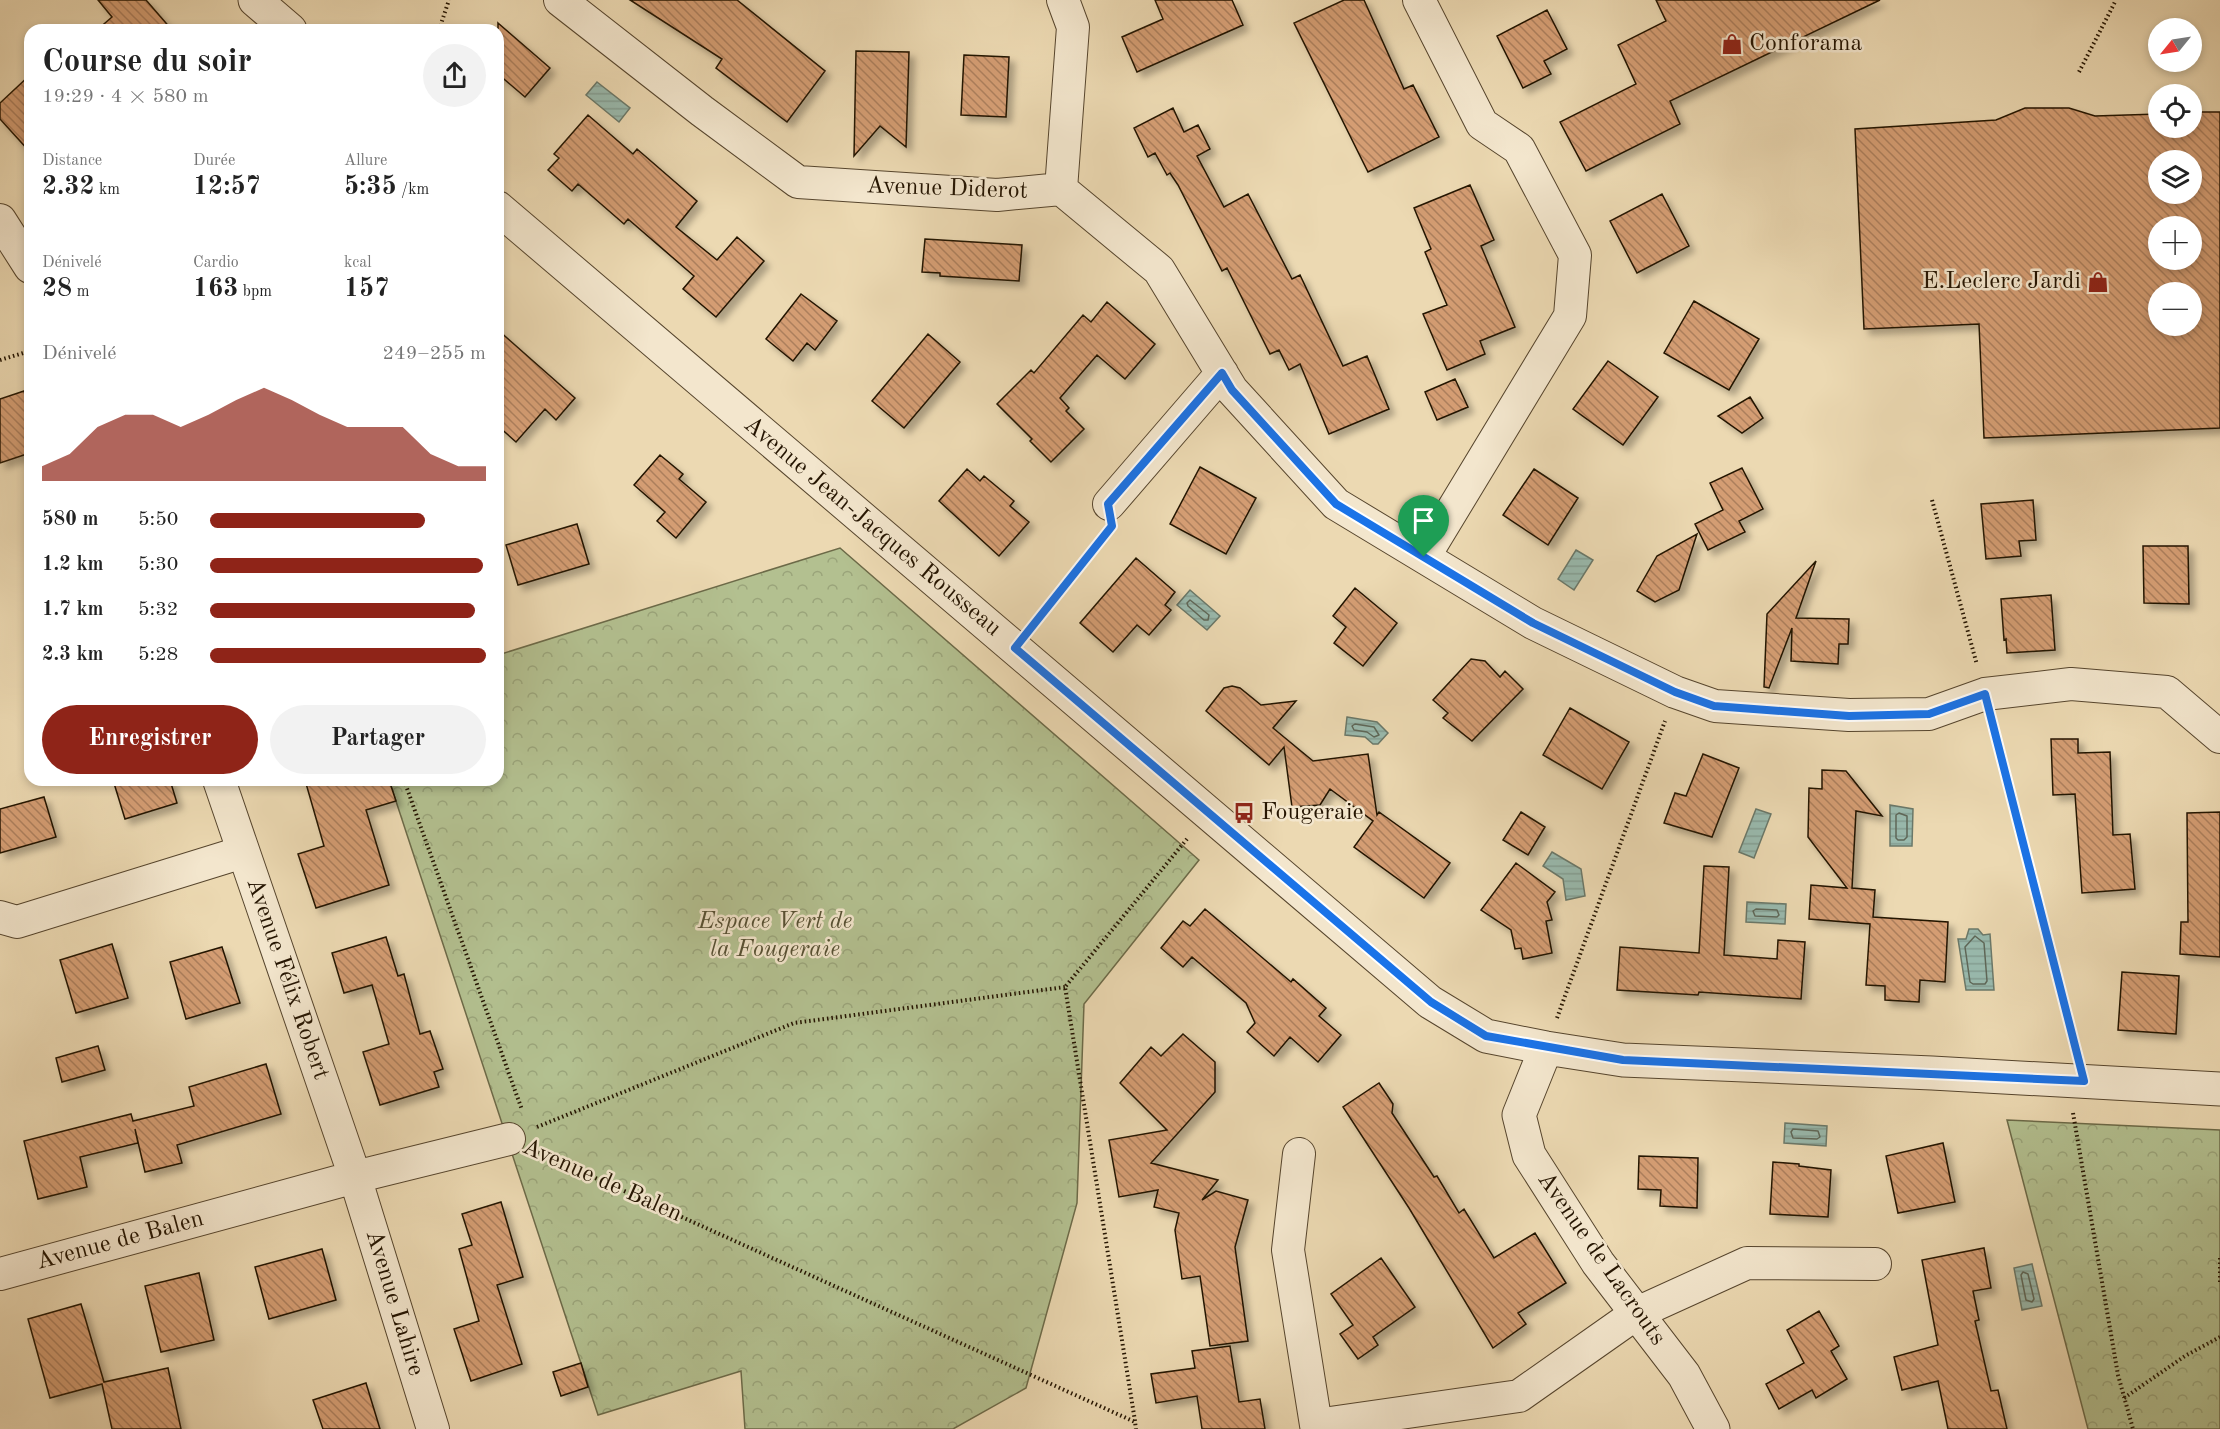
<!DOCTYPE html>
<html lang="fr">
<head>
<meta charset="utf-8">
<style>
	body { margin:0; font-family:"Old Standard TT",serif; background:#f2f2f2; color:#222; height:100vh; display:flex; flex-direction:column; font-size:22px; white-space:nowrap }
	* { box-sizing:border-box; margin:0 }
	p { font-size:20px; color:#767676 }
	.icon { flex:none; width:33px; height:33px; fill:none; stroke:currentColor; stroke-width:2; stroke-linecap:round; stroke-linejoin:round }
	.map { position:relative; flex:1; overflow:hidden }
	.panel { position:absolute; left:24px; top:24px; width:480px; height:762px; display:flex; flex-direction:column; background:#fff; border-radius:18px; box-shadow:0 3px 9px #0003 }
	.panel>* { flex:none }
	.needle { width:39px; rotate:240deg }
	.fabs { position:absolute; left:2148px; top:18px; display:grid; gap:12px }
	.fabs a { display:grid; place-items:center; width:54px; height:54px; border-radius:50%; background:#fff; box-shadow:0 3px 9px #0003; font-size:30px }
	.pin { position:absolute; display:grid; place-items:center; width:51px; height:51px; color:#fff; margin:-62px -26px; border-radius:50% 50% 50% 0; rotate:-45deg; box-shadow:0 0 6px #0007 }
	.pin .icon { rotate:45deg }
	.round { display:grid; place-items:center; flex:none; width:63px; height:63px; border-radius:32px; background:#f2f2f2 }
	.headline { display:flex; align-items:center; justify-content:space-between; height:102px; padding:0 18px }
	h1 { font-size:33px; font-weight:700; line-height:45px }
	.stats { display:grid; grid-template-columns:repeat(3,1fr); gap:9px; height:102px; padding:6px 18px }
	.stats div { display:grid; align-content:center }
	.stats b { font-size:26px; font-weight:700 }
	.stats small { font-size:16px; font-weight:400 }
	.stats p { font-size:16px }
	.chart { height:168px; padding:12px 18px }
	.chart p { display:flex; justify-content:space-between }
	.chart svg { width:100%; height:108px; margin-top:6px; fill:#8f2418; opacity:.7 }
	.button { display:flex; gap:12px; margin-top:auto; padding:12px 18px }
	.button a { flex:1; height:69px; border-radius:36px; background:#8f2418; color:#fff; font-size:24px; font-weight:700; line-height:69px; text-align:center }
	.button a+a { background:#f2f2f2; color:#222 }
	ul { padding:0 18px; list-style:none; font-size:20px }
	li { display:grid; grid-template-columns:96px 72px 1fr; align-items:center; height:45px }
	li i { height:15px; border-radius:8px; background:#8f2418 }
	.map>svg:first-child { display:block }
	.forest { fill:url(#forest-crowns); stroke:#6c6a48; stroke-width:1.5 }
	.water { fill:url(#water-rules); stroke:#6a7869; stroke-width:1.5 }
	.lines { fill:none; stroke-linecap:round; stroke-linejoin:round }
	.shore { stroke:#5e6758; stroke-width:1.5 }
	.building { fill:url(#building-back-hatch); stroke:#241401; stroke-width:1.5; fill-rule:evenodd; filter:url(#shadow) }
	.minor-casing { stroke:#56452d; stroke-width:34 }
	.tertiary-casing { stroke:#56452d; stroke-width:35 }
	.path { stroke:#241401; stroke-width:4; stroke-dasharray:1.5 3; stroke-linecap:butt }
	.minor { stroke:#f3e6cd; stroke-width:32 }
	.tertiary { stroke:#f3e6cd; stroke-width:33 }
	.route-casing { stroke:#fff; stroke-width:12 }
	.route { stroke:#1a73e8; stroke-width:8 }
	.labels { text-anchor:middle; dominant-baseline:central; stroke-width:5; stroke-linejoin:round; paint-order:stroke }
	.poi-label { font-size:24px; fill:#241401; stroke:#f3e6cd; text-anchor:start }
	.street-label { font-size:24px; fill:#241401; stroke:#f3e6cd }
	.park-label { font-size:24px; font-style:italic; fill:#565033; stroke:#f3e6cd }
</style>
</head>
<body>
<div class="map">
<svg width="2220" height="1429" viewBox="0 0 2220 1429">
	<defs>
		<pattern id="forest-crowns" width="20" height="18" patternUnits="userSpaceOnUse" patternTransform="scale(1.5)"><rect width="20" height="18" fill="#b3c090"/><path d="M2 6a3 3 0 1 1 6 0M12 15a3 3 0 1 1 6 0" fill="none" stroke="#9aa47a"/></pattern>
		<pattern id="water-rules" width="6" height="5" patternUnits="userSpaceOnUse" patternTransform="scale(1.5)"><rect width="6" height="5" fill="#99baae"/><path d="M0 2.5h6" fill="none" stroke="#849f94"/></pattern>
		<pattern id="building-back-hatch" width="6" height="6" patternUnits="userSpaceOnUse" patternTransform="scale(1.5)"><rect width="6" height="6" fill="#d49d73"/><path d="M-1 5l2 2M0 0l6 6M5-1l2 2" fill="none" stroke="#ac7f5c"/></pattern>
		<filter id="shadow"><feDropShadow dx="5.5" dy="5.5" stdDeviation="3" flood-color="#0004"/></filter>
	</defs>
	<rect width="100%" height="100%" fill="#ecd9b2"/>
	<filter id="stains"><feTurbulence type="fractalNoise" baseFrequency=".00333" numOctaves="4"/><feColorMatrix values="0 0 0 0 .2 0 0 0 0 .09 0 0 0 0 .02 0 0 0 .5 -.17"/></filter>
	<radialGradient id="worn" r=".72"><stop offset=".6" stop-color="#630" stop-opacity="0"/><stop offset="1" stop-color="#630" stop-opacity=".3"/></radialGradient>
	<path class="forest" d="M840 548 1199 860 1084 1004 1077 1203 1026 1388 953 1429H745L741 1371 598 1415 389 780H498V655Z
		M2007 1120 2220 1130V1429H2088Z"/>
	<path class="water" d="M597 82 630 108 619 122 586 95Z
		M1576 550 1593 560 1574 590 1558 579Z
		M1190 590 1220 616 1207 630 1177 605Z
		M1347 717 1377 722 1388 733 1378 744H1373L1365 737 1345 735Z
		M1890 805 1913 809 1912 846H1890Z
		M1756 809 1771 814 1754 858 1739 852Z
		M1552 852 1581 869 1585 896 1566 900 1563 879 1543 866Z
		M1747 902 1786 904 1785 924 1746 922Z
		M1969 929H1978L1983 935 1990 934 1994 990H1966L1958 939H1966Z
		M1785 1123 1827 1126 1826 1146 1784 1143Z
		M2032 1264 2042 1306 2022 1310 2014 1268Z"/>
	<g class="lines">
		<path class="shore" d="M1190 600 1209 615 1208 620H1204L1188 606 1187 603Z
			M1355 724 1374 727 1379 735 1374 737 1367 732 1354 730 1352 726Z
			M1899 813 1907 816V837L1904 840H1898L1896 838V815Z
			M1756 909 1777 910 1779 915 1777 917 1755 916 1753 911Z
			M1975 936 1984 943 1987 981 1985 984H1973L1970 982 1965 947Z
			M1793 1129 1818 1131 1820 1137 1817 1139 1793 1138 1791 1132Z
			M2023 1272 2028 1274 2034 1299 2032 1302 2026 1300 2021 1275Z"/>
	</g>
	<path class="building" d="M98 0H146L172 30H97L112 17Z
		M630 0H737L825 71 787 122 716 68 722 59Z
		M1155 0H1232L1243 25 1137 72 1122 37 1163 19Z
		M1344 0H1364L1404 89 1413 85 1439 137 1368 172 1294 23Z
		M1656 0H1880L1670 101 1680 124 1586 171 1560 122 1636 84 1618 45 1666 21Z
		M1547 10 1567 49 1544 61 1551 74 1523 88 1497 36Z
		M498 23 550 68 525 97 498 74Z
		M856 51 909 52 906 147 880 126 854 156Z
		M964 55 1009 57 1006 117 961 115Z
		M30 75V152L0 119V103Z
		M1173 108 1184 132 1198 125 1210 149 1197 156 1224 207 1248 194 1292 279 1300 275 1343 366 1367 356 1389 409 1329 434 1300 364 1289 370 1279 350 1270 354 1227 268 1222 271 1178 185 1170 173 1167 175 1155 153 1148 157 1134 128Z
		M2025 108H2069L2095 116 2158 114V128H2192V112H2220V428L1984 438 1979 324 1864 329 1855 129 1996 120ZM2158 160H2192V194H2158ZM2158 226H2192V260H2158ZM2158 292H2192V326H2158Z
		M588 115 633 154 637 149 697 201 676 227 717 260 737 237 764 261 716 317 683 289 694 276 628 219 624 224 578 184 572 191 548 170 559 158 554 154Z
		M1470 185 1494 240 1481 246 1515 327 1480 341 1485 354 1447 370 1423 314 1447 305 1425 252 1431 249 1414 208Z
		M1662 194 1689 246 1637 273 1610 221Z
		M925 239 1022 245 1019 281 940 276V273L922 272Z
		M801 294 837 321 815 350 807 343 793 361 766 339Z
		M1694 301 1759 339 1729 390 1664 353Z
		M1107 302 1155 344 1125 379 1097 355 1060 398 1069 408 1066 411 1084 429 1051 462 1030 441 1032 439 997 404 1031 370 1034 373 1083 315 1091 322Z
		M498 330 575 398 556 420 545 409 516 442 498 426Z
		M928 334 960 362 904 428 872 401Z
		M1608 361 1658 397 1623 445 1573 409Z
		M1455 379 1468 407 1437 420 1425 392Z
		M24 391 30 408V453L0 463V399Z
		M1750 397 1763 418 1742 433 1718 416Z
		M660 455 683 474 679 479 706 502 676 538 657 521 665 512 634 485Z
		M1200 467 1256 498 1226 554 1170 524Z
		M1742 468 1763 509 1739 521 1745 532 1708 550 1695 524 1723 510 1710 483Z
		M967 469 980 481 984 476 1014 501 1010 506 1029 522 999 556 939 501Z
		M1534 469 1578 498 1548 545 1503 515Z
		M2033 500 2036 540 2019 541 2021 556 1986 559 1981 504Z
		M577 524 589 564 518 585 506 545Z
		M1697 534 1679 590 1655 602 1637 591 1657 556Z
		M2143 546H2188L2189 604 2144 603Z
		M1136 558 1175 592 1165 605 1171 610 1149 635 1137 625 1113 652 1080 623Z
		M1816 561 1796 618 1849 619 1848 644H1839L1838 664 1791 661 1792 628 1769 688 1764 687 1767 614Z
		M1355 588 1397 623 1363 666 1334 643 1346 627 1333 616Z
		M2051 595 2055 650 2007 653 2006 639 2004 640 2001 599Z
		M1471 659 1485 661 1500 677 1505 671 1523 689 1472 741 1443 718 1448 713 1433 700Z
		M1232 686 1240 688 1261 705 1296 701 1273 728 1313 761 1368 754 1377 815 1379 812 1450 863 1424 898 1354 847 1373 821 1330 789 1320 805 1292 807 1284 747 1269 765 1206 711 1224 688Z
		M1570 708 1629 742 1602 789 1543 755Z
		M2051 739H2078V753L2110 752 2113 835 2130 834 2135 889 2082 893 2075 794 2053 795Z
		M1703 754 1739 768 1712 837 1664 823 1675 793 1686 796Z
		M1822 770 1846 771 1882 816 1856 811 1852 888 1875 890 1873 917 1948 922 1945 982 1920 980 1919 1002 1885 1000V986L1866 985 1870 924 1809 919 1811 885 1847 888 1808 837 1809 788 1822 789Z
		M113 780H170L177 803 125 819Z
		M305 780H389L396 801 366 810 389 885 316 908 298 854 324 846Z
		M44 797 56 837 0 853V809Z
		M1521 812 1545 827 1528 855 1503 840Z
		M2220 812V957L2180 954 2181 922H2188L2187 813Z
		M1516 863 1555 892 1547 902 1552 920 1546 921 1552 953 1523 959 1521 948 1515 949 1511 930 1481 910Z
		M1704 866 1729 867 1724 955 1777 959 1778 940 1805 942 1801 999 1699 992 1698 995 1617 990 1620 947 1699 953Z
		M1205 909 1291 982 1293 979 1326 1008 1319 1016 1341 1035 1318 1062 1290 1037 1274 1056 1247 1032 1255 1023 1246 1003 1192 957 1183 967 1161 948 1183 921 1190 926Z
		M386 937 398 976 404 974 420 1034 430 1031 443 1069 434 1072 439 1087 380 1105 363 1052 389 1044 372 985 344 993 332 953Z
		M112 944 128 998 76 1013 60 960Z
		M222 947 240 1003 186 1019 170 962Z
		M2122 972 2179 976 2176 1034 2118 1030Z
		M1183 1034 1215 1062V1092L1151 1163 1218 1180 1202 1200 1216 1191 1248 1200 1235 1247 1248 1341 1210 1346 1200 1276 1182 1279 1175 1230 1179 1213 1154 1207 1158 1190 1119 1197 1117 1185 1109 1140 1167 1130 1120 1083 1151 1047 1161 1056Z
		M98 1046 105 1070 62 1082 56 1058Z
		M266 1064 281 1114 177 1145 182 1163 145 1172 135 1129 138 1143 80 1157 87 1187 38 1199 24 1141 131 1114 133 1121 194 1106 189 1087Z
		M1379 1083 1393 1104 1392 1113 1434 1177 1437 1176 1459 1213 1464 1209 1494 1258 1535 1233 1566 1283 1518 1313 1526 1324 1493 1348 1409 1208 1343 1107Z
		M1943 1143 1955 1202 1898 1213 1886 1156Z
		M1639 1156 1698 1158 1697 1208 1660 1206 1661 1190 1638 1189Z
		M1773 1162 1799 1164V1166L1831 1170 1828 1217 1770 1214Z
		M501 1202 523 1277 497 1285 522 1364 471 1381 454 1329 479 1321 459 1249 472 1245 462 1214Z
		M1984 1248 1991 1288 1973 1291 1979 1320 1975 1321 1991 1391 1998 1390 2007 1429H1948L1938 1381 1902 1390 1894 1357 1938 1345 1922 1260Z
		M322 1249 336 1300 269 1319 255 1267Z
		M1381 1258 1415 1307 1373 1337 1378 1345 1358 1359 1340 1334 1353 1325 1331 1294Z
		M199 1273 214 1340 161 1352 145 1286Z
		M81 1304 104 1382 168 1368 181 1429H112L102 1384 50 1398 28 1319Z
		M1819 1311 1839 1346 1831 1351 1847 1379 1816 1398 1812 1390 1779 1409 1766 1384 1804 1363 1787 1330Z
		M1230 1346 1239 1402 1260 1399 1265 1429H1202L1197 1396 1156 1403 1151 1374 1195 1368 1192 1351Z
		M581 1363 588 1387 561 1396 553 1372Z
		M366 1383 380 1429H323L313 1400Z"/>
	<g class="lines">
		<defs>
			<path id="minor" d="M560 0 702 111 798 182 997 195 1061 189 1159 270 1232 390 1336 504 1533 623 1675 692 1715 706 1849 715 1929 714 1985 694 2071 684 2167 692 2220 737
				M1419 0 1482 124 1519 149 1575 255 1570 316 1424 557
				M1061 189 1073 27 1063 0
				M0 220 30 267
				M1109 504 1222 373
				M219 780 355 1177 433 1429
				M0 917 17 922 243 852
				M1299 1154 1288 1250 1316 1425 1519 1396 1637 1313 1747 1263 1875 1264
				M0 1274 355 1177 509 1139"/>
			<path id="tertiary" d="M255 0 290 30
				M498 208 1430 1002 1486 1036 1546 1048 1623 1060 1932 1073 2220 1089
				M1546 1048 1519 1115 1529 1155 1598 1263 1684 1375 1713 1429"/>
		</defs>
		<use href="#minor" class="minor-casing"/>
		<use href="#tertiary" class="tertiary-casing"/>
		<path class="path" d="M439 30 449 0
			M2079 72 2116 0
			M0 360 30 351
			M1932 500 1977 665
			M1036 622 1104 536
			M1992 724 2075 1048
			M404 780 522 1110
			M1557 1018 1665 721
			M2073 1113 2118 1375 2133 1429
			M537 1127 794 1023 1065 987
			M538 1152 1135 1422 1136 1429
			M2220 1258V1285
			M2124 1398 2185 1356 2220 1337
			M1135 1421 1065 987 1187 839"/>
		<use href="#minor" class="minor"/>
		<use href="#tertiary" class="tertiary"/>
	</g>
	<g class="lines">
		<defs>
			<path id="route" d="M1222 373 1232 390 1336 504 1533 623 1675 692 1714 706 1849 716 1929 714 1985 694 2084 1081 1623 1060 1486 1036 1431 1002 1015 648 1112 526 1108 504Z"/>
		</defs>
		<use href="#route" class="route-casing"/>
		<use href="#route" class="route"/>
	</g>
	<defs>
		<symbol id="shop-bare" viewBox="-9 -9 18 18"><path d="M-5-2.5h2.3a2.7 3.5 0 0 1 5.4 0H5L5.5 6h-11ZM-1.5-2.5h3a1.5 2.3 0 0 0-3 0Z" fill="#8f2418" stroke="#f3e6cd" stroke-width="2.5" paint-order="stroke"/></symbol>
		<symbol id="bus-bare" viewBox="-9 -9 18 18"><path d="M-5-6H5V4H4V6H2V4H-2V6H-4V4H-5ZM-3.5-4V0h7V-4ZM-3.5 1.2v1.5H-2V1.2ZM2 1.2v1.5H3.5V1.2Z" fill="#8f2418" stroke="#f3e6cd" stroke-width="2.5" paint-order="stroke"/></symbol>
	</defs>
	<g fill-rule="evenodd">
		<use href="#shop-bare" x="1717" y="29" width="30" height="30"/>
		<use href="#shop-bare" x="2083" y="267" width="30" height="30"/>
		<use href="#bus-bare" x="1229" y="798" width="30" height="30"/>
	</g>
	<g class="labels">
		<g class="poi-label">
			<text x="1749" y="44">Conforama</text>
			<text x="2081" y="282" text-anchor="end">E.Leclerc Jardi</text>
			<text x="1261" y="813">Fougeraie</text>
		</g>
		<g class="street-label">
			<text transform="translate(947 189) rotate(2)">Avenue Diderot</text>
			<text transform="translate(872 527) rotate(40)">Avenue Jean-Jacques Rousseau</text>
			<text transform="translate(287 979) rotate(71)">Avenue Félix Robert</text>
			<text transform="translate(602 1181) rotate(24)">Avenue de Balen</text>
			<text transform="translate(120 1241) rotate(-15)">Avenue de Balen</text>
			<text transform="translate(1601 1259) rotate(55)">Avenue de Lacrouts</text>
			<text transform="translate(394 1303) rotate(73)">Avenue Lahire</text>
		</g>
		<g class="park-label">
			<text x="775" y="922">Espace Vert de<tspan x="775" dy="28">la Fougeraie</tspan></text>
		</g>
	</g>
	<rect width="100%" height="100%" filter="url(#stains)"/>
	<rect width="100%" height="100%" fill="url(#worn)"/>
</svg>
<div class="fabs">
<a><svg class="needle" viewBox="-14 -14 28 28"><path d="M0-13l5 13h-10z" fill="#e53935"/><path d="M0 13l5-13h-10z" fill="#767676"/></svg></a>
<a><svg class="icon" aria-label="locate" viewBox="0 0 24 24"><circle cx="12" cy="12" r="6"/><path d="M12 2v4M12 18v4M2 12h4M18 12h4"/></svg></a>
<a><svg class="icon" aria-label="layers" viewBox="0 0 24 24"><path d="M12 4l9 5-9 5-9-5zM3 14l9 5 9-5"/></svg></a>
<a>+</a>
<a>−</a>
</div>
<div class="pin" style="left:1424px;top:557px;background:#1e9e55"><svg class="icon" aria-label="arrive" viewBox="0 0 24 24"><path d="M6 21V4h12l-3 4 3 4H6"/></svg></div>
<section class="panel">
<div class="headline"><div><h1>Course du soir</h1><p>19:29 · 4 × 580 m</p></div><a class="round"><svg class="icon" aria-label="share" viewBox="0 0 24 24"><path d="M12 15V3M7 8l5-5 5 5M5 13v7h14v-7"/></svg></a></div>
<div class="stats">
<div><p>Distance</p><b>2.32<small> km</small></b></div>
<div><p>Durée</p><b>12:57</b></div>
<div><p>Allure</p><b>5:35<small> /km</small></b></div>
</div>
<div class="stats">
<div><p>Dénivelé</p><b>28<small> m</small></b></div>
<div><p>Cardio</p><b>163<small> bpm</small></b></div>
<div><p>kcal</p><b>157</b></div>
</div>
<div class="chart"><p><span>Dénivelé</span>249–255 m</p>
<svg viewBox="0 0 160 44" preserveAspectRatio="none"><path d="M0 44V38L10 33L20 22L30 17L40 17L50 22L60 17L70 11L80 6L90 11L100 17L110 22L120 22L130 22L140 33L150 38L160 38V44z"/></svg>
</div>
<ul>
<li><b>580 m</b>5:50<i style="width:78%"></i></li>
<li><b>1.2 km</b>5:30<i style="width:99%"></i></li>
<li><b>1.7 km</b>5:32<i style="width:96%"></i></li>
<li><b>2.3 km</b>5:28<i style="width:100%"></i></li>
</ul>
<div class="button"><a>Enregistrer</a><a>Partager</a></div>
</section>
</div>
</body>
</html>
